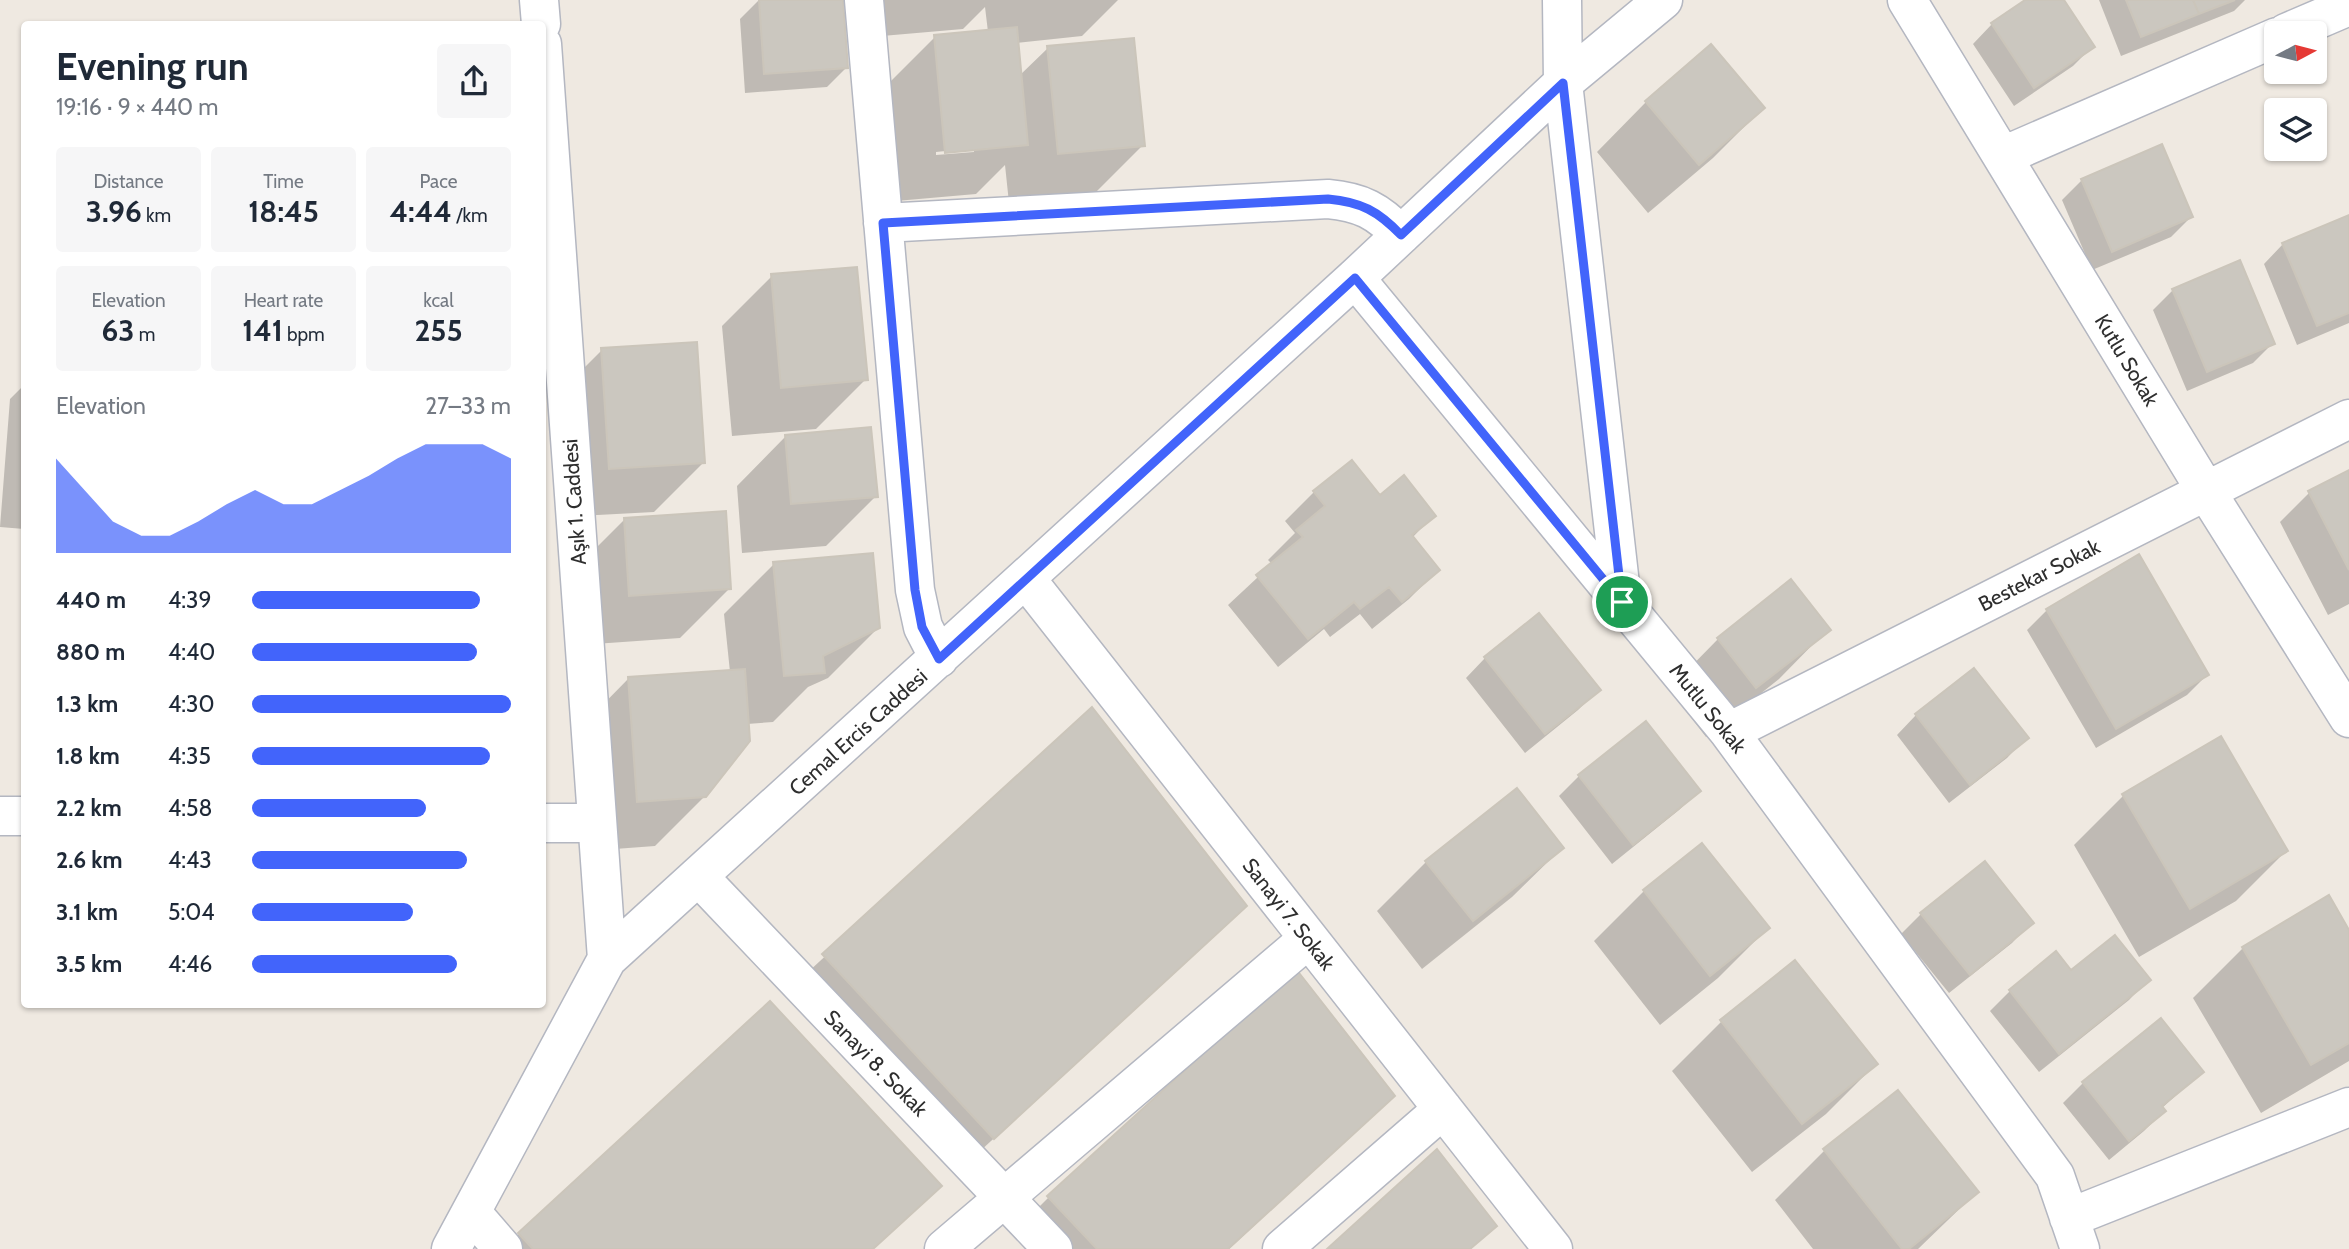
<!DOCTYPE html>
<html lang="en">
<head>
<meta charset="utf-8">
<style>
	body { margin:0; font-family:Cabin,sans-serif; background:#f6f6f7; color:#1f2937; height:100vh; display:flex; flex-direction:column; font-size:26px; white-space:nowrap }
	* { box-sizing:border-box; margin:0 }
	p { font-size:23px; color:#747a83 }
	.icon { flex:none; width:38px; height:38px; fill:none; stroke:currentColor; stroke-width:2; stroke-linecap:round; stroke-linejoin:round }
	.map { position:relative; flex:1; overflow:hidden }
	.side { position:absolute; left:21px; top:21px; width:525px; height:987px; display:flex; flex-direction:column; background:#fff; border-radius:7px; box-shadow:0 2px 5px #0004 }
	.side>* { flex:none }
	.needle { width:46px; rotate:83deg }
	.fabs { position:absolute; left:2264px; top:21px; display:grid; gap:14px }
	.fabs a { display:grid; place-items:center; width:63px; height:63px; border-radius:7px; background:#fff; box-shadow:0 2px 5px #0004; font-size:35px }
	.pin { position:absolute; display:grid; place-items:center; width:60px; height:60px; color:#fff; margin:-30px; border:4px solid #fff; border-radius:50%; box-shadow:0 2px 7px #0007 }
	.round { display:grid; place-items:center; flex:none; width:74px; height:74px; border-radius:7px; background:#f6f6f7 }
	.headline { display:flex; align-items:center; justify-content:space-between; height:119px; padding:0 35px }
	h1 { font-size:38px; font-weight:700; line-height:52px }
	.metrics { display:grid; grid-template-columns:repeat(3,1fr); gap:10px; height:119px; padding:7px 35px }
	.metrics div { display:grid; align-content:center; border-radius:7px; background:#f6f6f7; text-align:center }
	.metrics b { font-size:30px; font-weight:700 }
	.metrics small { font-size:19px; font-weight:400 }
	.metrics p { font-size:19px }
	.chart { height:196px; padding:14px 35px }
	.chart p { display:flex; justify-content:space-between }
	.chart svg { width:100%; height:126px; margin-top:7px; fill:#4264fb; opacity:.7 }
	ul { padding:0 35px; list-style:none; font-size:23px }
	li { display:grid; grid-template-columns:112px 84px 1fr; align-items:center; height:52px }
	li i { height:18px; border-radius:9px; background:#4264fb }
	.map>svg:first-child { display:block }
	.shadow { fill:#0003; fill-rule:evenodd }
	.building { fill:#cbc7bf; stroke:#cbc5ba; stroke-width:2 }
	.lines { fill:none; stroke-linecap:round; stroke-linejoin:round }
	.street-casing { stroke:#b4b7c1; stroke-width:41 }
	.street { stroke:#fff; stroke-width:38 }
	.route-casing { stroke:#fff; stroke-width:14 }
	.route { stroke:#4264fb; stroke-width:9 }
	.labels { text-anchor:middle; dominant-baseline:central; stroke-width:7; stroke-linejoin:round; paint-order:stroke }
	.street-label { font-size:21px; fill:#2e2e2e; stroke:#fff }
</style>
</head>
<body>
<div class="map">
<svg width="2349" height="1249" viewBox="0 0 2349 1249">
	<rect width="100%" height="100%" fill="#efe9e1"/>
	<path class="shadow" d="M759 0H841L847 67 827 87 745 93 740 19Z
		M879 0H1118L1082 36 1016 43 1019 76 1048 48 1143 145 1093 195 1009 203 1005 165 976 194 896 201 885 87 935 37 988 32 985 7 963 29 882 36ZM974 148V152L936 155V152Z
		M2028 0H2062L2093 46 2073 66 2014 106 1973 44 1992 24Z
		M2099 0H2245L2234 11 2121 56Z
		M1646 102 1763 108 1713 158 1648 213 1597 152Z
		M2082 180 2191 217 2171 237 2092 270 2062 200Z
		M2349 218V323L2297 345 2264 264 2283 244Z
		M772 276 866 379 816 429 732 436 722 326Z
		M2173 290 2273 343 2253 363 2187 391 2153 310Z
		M602 350 704 462 654 512 560 517 552 400Z
		M24 385V529L0 527 10 399Z
		M786 436 876 496 826 546 742 553 737 486Z
		M2349 472V604L2328 615 2280 522 2309 493Z
		M1314 492 1434 515 1412 538 1438 570 1409 599 1372 629 1360 614 1330 637 1324 629 1278 667 1228 605 1272 564 1268 560 1295 533 1285 521Z
		M625 519 729 589 680 638 580 645 575 569Z
		M774 564 878 628 828 678 808 687 773 722 747 724 705 796 655 846 588 851 580 728 629 678 730 672 724 614Z
		M2047 610 2207 675 2187 695 2096 748 2027 630Z
		M1828 629 1779 679 1706 737 1669 689 1718 639Z
		M1485 658 1598 690 1578 710 1525 753 1466 678Z
		M1092 710 1245 906 964 1166 794 985Z
		M1916 715 2026 738 2007 758 1949 803 1897 735Z
		M1645 723 1699 791 1679 810 1612 864 1559 796 1579 776Z
		M2124 795 2286 851 2236 901 2139 957 2074 845Z
		M1702 845 1768 928 1718 978 1660 1025 1594 941 1644 891Z
		M1562 848 1512 897 1422 969 1377 911 1426 862Z
		M1985 864 2031 923 2012 943 1949 993 1901 934 1921 914Z
		M2349 933V1061L2261 1113 2193 998 2243 948Z
		M2056 954 2071 972 2148 980 2129 1000 2039 1072 1990 1011 2010 991Z
		M1722 1021 1876 1064 1826 1114 1752 1172 1672 1071Z
		M2202 1072 2162 1108 2164 1111 2144 1131 2109 1160 2063 1103 2083 1083Z
		M1393 1096 1229 1249H1041L1020 1226 1049 1197Z
		M1824 1151 1977 1192 1918 1249H1813L1775 1200Z
		M911 1214 873 1249H504L519 1234Z"/>
	<path class="building" d="M759 0H843L848 68 764 74Z
		M2025 0H2064L2095 47 2034 88 1991 23Z
		M2126 0H2193L2199 14 2141 37Z
		M2193 0H2235L2199 14Z
		M1017 27 1028 145 945 153 934 35Z
		M1134 38 1145 146 1058 154 1047 46Z
		M1711 44 1765 108 1699 165 1645 101Z
		M2162 144 2193 217 2112 252 2081 179Z
		M2349 215V313L2317 326 2282 243Z
		M2240 260 2275 344 2207 372 2172 289Z
		M857 267 868 380 781 388 771 274Z
		M697 342 705 463 609 469 601 348Z
		M871 427 878 497 791 504 785 435Z
		M1352 460 1380 495 1404 475 1436 516 1412 535 1440 570 1402 602 1389 587 1360 609 1354 602 1308 639 1256 575 1303 537 1296 530 1325 506 1313 491Z
		M2349 470V570L2308 491Z
		M726 511 731 589 629 596 624 518Z
		M873 553 880 628 823 656 825 673 784 676 773 562Z
		M2139 554 2209 675 2116 729 2046 609Z
		M1791 579 1831 630 1756 688 1717 638Z
		M1539 613 1601 690 1545 734 1484 657Z
		M1974 668 2029 738 1970 785 1915 714Z
		M745 669 750 741 706 797 637 802 628 677Z
		M1092 707 1247 906 994 1139 822 954Z
		M1646 721 1701 791 1633 845 1578 775Z
		M2221 736 2288 851 2190 909 2122 794Z
		M1517 788 1564 848 1473 921 1425 861Z
		M1702 843 1770 928 1710 976 1643 890Z
		M1985 861 2034 923 1970 975 1920 913Z
		M2329 895 2349 930V1043L2311 1065 2242 947Z
		M2115 935 2151 980 2059 1054 2009 990 2056 951 2071 970Z
		M1795 960 1878 1064 1802 1124 1720 1020Z
		M1296 969 1395 1096 1228 1249H1097L1047 1196Z
		M770 1001 942 1186 873 1249H533L518 1233Z
		M2161 1018 2204 1072 2162 1106 2166 1111 2129 1141 2082 1082Z
		M1898 1090 1979 1192 1909 1249H1902L1823 1149Z
		M1437 1149 1497 1226 1470 1249H1327Z"/>
	<g class="lines">
		<defs>
			<path id="street" d="M539 0 541 24
				M864 0 915 590 923 627 939 658
				M1562 0 1563 83 1622 602
				M1907 0 2206 491 2349 718
				M2286 33 2349 6
				M542 44 607 959
				M2003 156 2277 37
				M883 223 1328 199C1361 202 1378 211 1401 235
				M1355 278 1729 732 2055 1176 2080 1249
				M1026 579 1553 1249
				M1729 732 2349 419
				M0 816H24
				M542 823H597
				M698 876 1053 1249
				M471 1212 503 1249
				M2069 1218 2349 1107
				M451 1249 607 959 1355 278 1563 83 1663 0
				M944 1249 1308 939
				M1282 1249 1443 1109"/>
		</defs>
		<use href="#street" class="street-casing"/>
		<use href="#street" class="street"/>
	</g>
	<g class="lines">
		<defs>
			<path id="route" d="M1563 83 1622 602 1355 278 939 659 922 627 915 590 883 223 1328 199C1361 202 1378 211 1401 235Z"/>
		</defs>
		<use href="#route" class="route-casing"/>
		<use href="#route" class="route"/>
	</g>
	<g class="labels">
		<g class="street-label">
			<text transform="translate(2127 360) rotate(59)">Kutlu Sokak</text>
			<text transform="translate(574 502) rotate(-94)">Aşık 1. Caddesi</text>
			<text transform="translate(2039 575) rotate(-27)">Bestekar Sokak</text>
			<text transform="translate(1708 708) rotate(51)">Mutlu Sokak</text>
			<text transform="translate(858 732) rotate(-42)">Cemal Ercis Caddesi</text>
			<text transform="translate(1289 914) rotate(52)">Sanayi 7. Sokak</text>
			<text transform="translate(876 1063) rotate(46)">Sanayi 8. Sokak</text>
		</g>
	</g>
</svg>
<div class="fabs">
<a><svg class="needle" viewBox="-14 -14 28 28"><path d="M0-13l5 13h-10z" fill="#e53935"/><path d="M0 13l5-13h-10z" fill="#747a83"/></svg></a>
<a><svg class="icon" aria-label="layers" viewBox="0 0 24 24"><path d="M12 4l9 5-9 5-9-5zM3 14l9 5 9-5"/></svg></a>
</div>
<div class="pin" style="left:1622px;top:602px;background:#1e9e55"><svg class="icon" aria-label="arrive" viewBox="0 0 24 24"><path d="M6 21V4h12l-3 4 3 4H6"/></svg></div>
<section class="side">
<div class="headline"><div><h1>Evening run</h1><p>19:16 · 9 × 440 m</p></div><a class="round"><svg class="icon" aria-label="share" viewBox="0 0 24 24"><path d="M12 15V3M7 8l5-5 5 5M5 13v7h14v-7"/></svg></a></div>
<div class="metrics">
<div><p>Distance</p><b>3.96<small> km</small></b></div>
<div><p>Time</p><b>18:45</b></div>
<div><p>Pace</p><b>4:44<small> /km</small></b></div>
</div>
<div class="metrics">
<div><p>Elevation</p><b>63<small> m</small></b></div>
<div><p>Heart rate</p><b>141<small> bpm</small></b></div>
<div><p>kcal</p><b>255</b></div>
</div>
<div class="chart"><p><span>Elevation</span>27–33 m</p>
<svg viewBox="0 0 160 44" preserveAspectRatio="none"><path d="M0 44V11L10 22L20 33L30 38L40 38L50 33L60 27L70 22L80 27L90 27L100 22L110 17L120 11L130 6L140 6L150 6L160 11V44z"/></svg>
</div>
<ul>
<li><b>440 m</b>4:39<i style="width:88%"></i></li>
<li><b>880 m</b>4:40<i style="width:87%"></i></li>
<li><b>1.3 km</b>4:30<i style="width:100%"></i></li>
<li><b>1.8 km</b>4:35<i style="width:92%"></i></li>
<li><b>2.2 km</b>4:58<i style="width:67%"></i></li>
<li><b>2.6 km</b>4:43<i style="width:83%"></i></li>
<li><b>3.1 km</b>5:04<i style="width:62%"></i></li>
<li><b>3.5 km</b>4:46<i style="width:79%"></i></li>
</ul>
</section>
</div>
</body>
</html>
